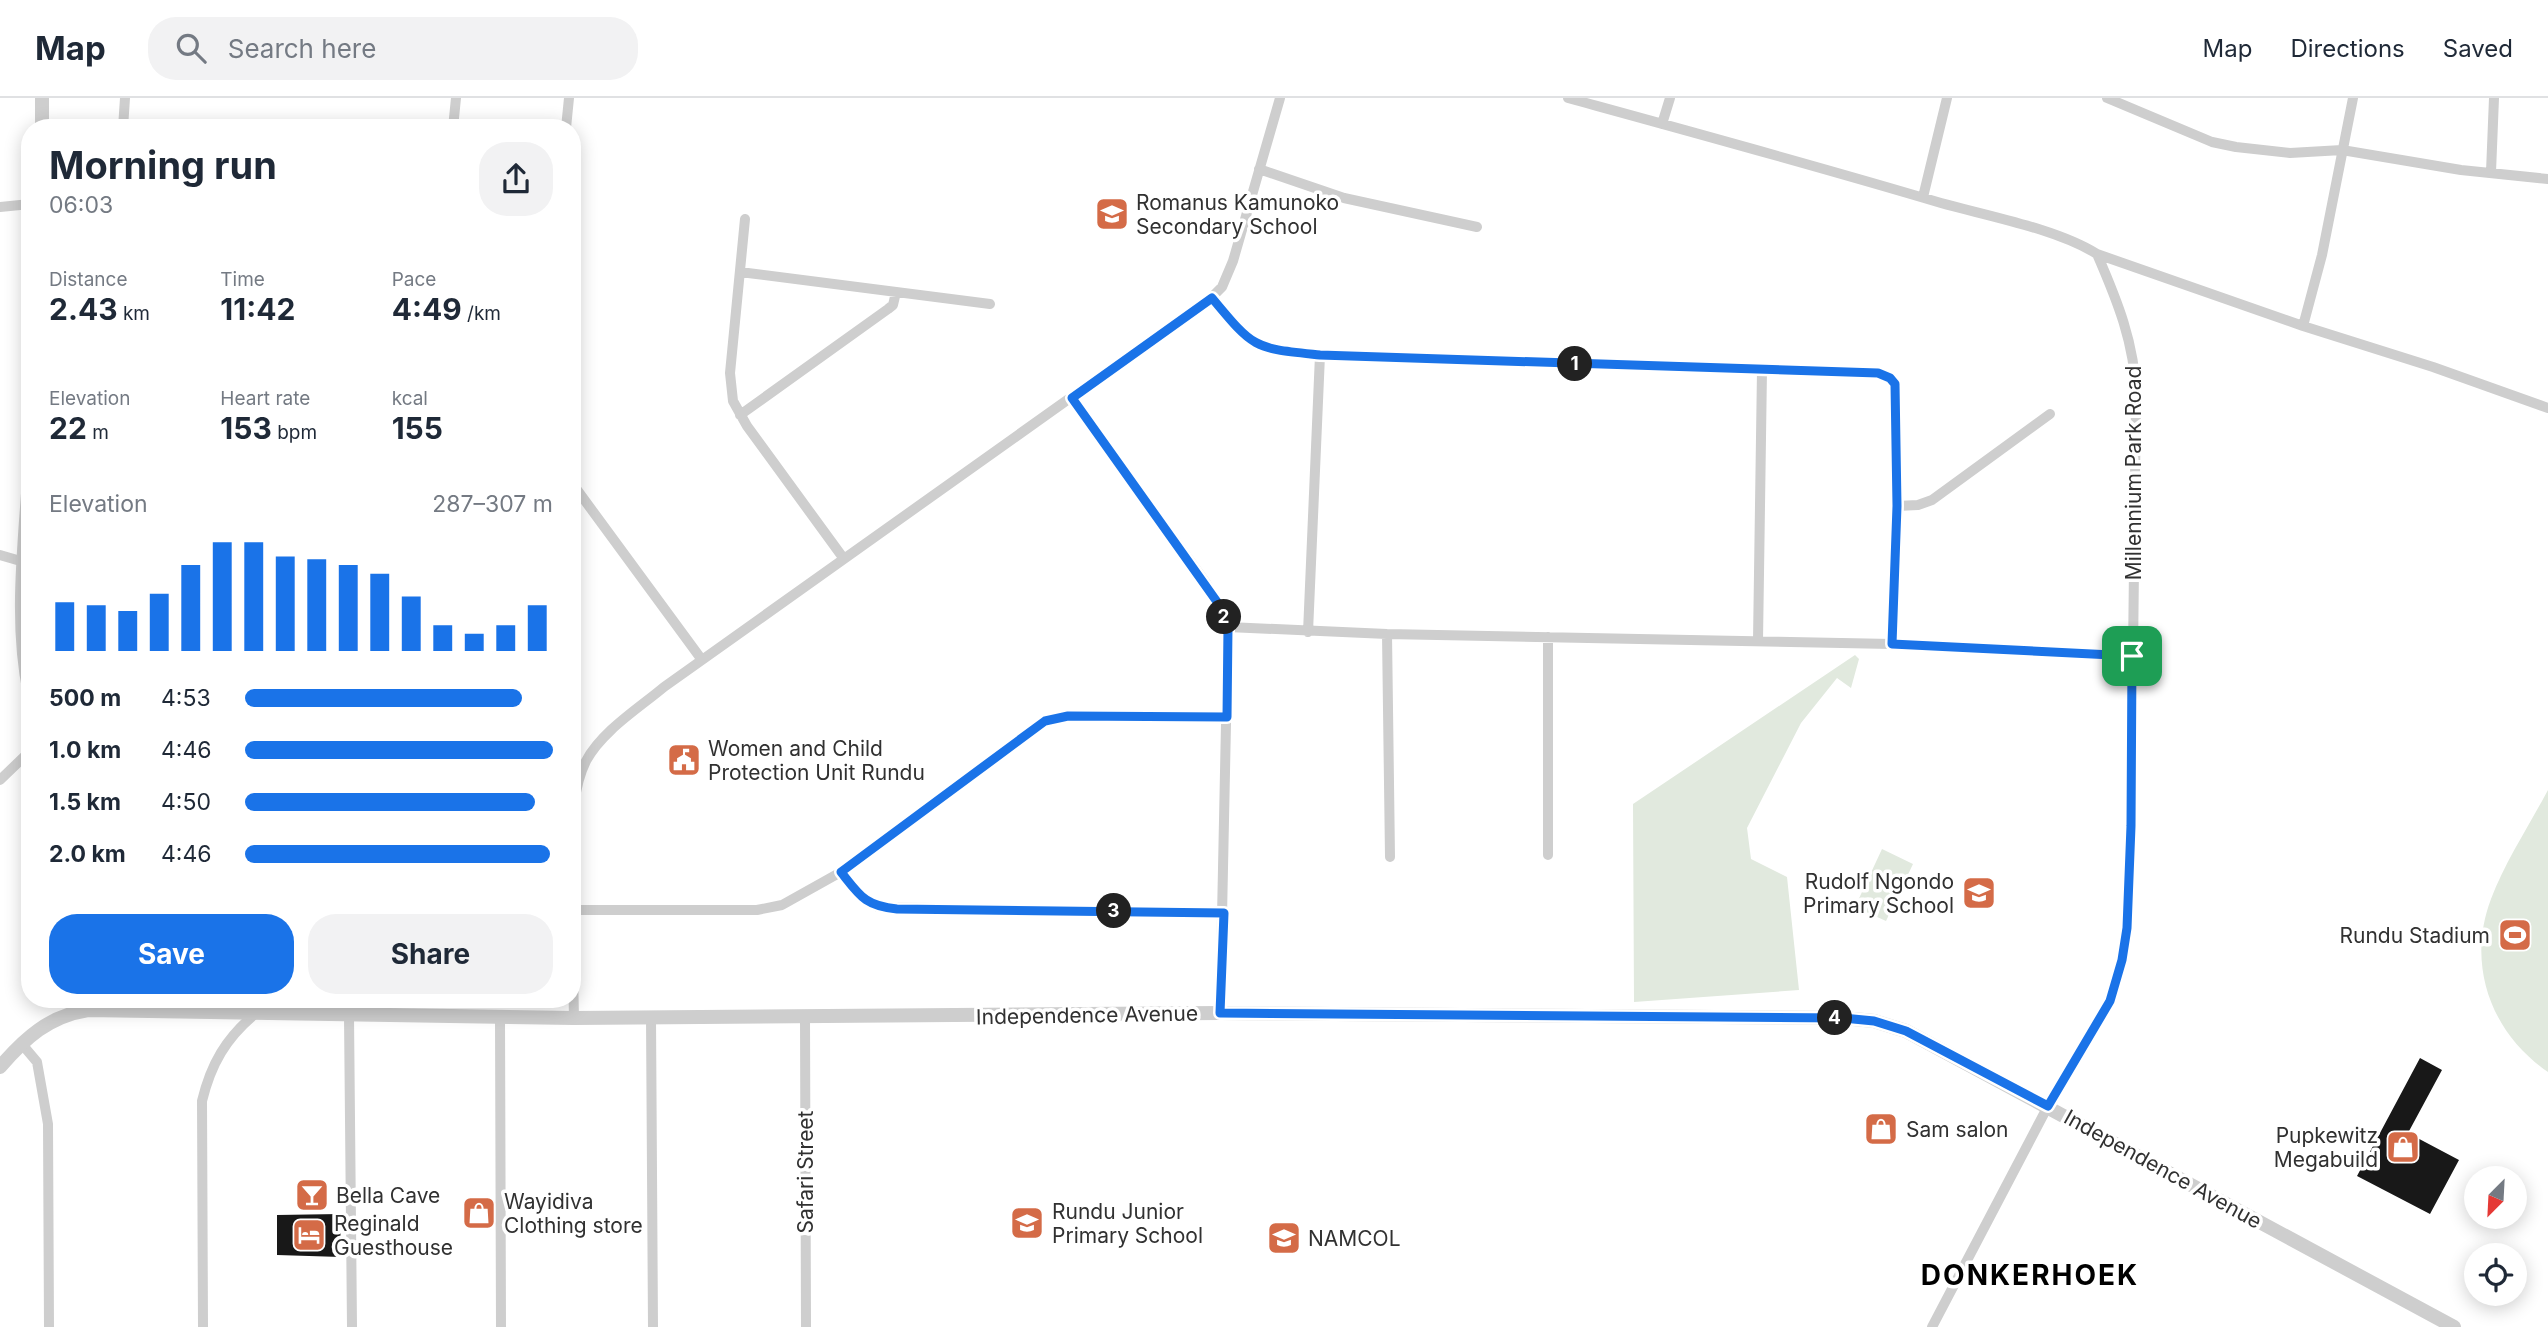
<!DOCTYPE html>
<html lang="en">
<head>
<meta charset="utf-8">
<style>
	body { margin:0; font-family:Inter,sans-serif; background:#f2f2f3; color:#1f2937; height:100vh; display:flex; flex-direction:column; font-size:26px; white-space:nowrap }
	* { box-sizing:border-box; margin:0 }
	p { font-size:23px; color:#747a83 }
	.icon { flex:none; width:38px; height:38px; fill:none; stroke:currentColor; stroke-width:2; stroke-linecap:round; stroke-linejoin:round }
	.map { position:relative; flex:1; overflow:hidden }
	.panel { position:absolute; left:21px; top:21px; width:560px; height:889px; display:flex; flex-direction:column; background:#fff; border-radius:28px; box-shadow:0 4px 18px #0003 }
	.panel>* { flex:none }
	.needle { width:46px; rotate:204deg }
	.controls { position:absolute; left:2464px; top:1068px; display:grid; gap:14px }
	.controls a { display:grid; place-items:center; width:63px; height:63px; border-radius:50%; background:#fff; box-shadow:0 4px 18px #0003; font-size:35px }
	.pin { position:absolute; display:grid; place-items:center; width:60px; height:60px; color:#fff; margin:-30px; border-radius:14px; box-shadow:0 4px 10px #0006 }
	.km { position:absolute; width:35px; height:35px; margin:-18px; border-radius:50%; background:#222; color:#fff; font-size:19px; line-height:35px; text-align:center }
	.round { display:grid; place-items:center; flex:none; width:74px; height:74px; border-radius:28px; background:#f2f2f3 }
	.overview { display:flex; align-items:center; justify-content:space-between; height:119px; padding:0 28px }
	h1 { font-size:38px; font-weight:700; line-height:52px }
	.stats { display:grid; grid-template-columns:repeat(3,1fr); gap:10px; height:119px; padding:7px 28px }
	.stats div { display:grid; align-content:center }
	.stats b { font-size:30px; font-weight:700 }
	.stats small { font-size:19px; font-weight:400 }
	.stats p { font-size:19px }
	.chart { height:196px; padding:14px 28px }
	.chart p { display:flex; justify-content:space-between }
	.chart svg { width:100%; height:126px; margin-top:7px; stroke:#1a73e8; stroke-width:6 }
	.action { display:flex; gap:14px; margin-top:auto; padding:14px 28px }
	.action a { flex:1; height:80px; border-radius:28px; background:#1a73e8; color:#fff; font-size:28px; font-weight:700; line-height:80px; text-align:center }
	.action a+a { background:#f2f2f3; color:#1f2937 }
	ul { padding:0 28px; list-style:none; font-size:23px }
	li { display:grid; grid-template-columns:112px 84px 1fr; align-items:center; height:52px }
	li i { height:18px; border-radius:9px; background:#1a73e8 }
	header { display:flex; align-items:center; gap:42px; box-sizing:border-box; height:98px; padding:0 35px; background:#fff; border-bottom:2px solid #e0e1e3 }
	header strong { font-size:33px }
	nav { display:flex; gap:38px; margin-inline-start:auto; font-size:24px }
	.search { width:490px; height:63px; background:#f2f2f3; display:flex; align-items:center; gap:18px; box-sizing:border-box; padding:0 24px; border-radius:28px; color:#747a83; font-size:26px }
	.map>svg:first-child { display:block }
	.green { fill:#e1e9de }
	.building { fill:#181818 }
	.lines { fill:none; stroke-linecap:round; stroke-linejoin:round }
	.minor { stroke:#cecece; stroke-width:10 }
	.tertiary { stroke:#cecece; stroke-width:14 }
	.route-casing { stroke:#fff; stroke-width:14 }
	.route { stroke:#1a73e8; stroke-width:9 }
	.labels { text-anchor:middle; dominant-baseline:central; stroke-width:7; stroke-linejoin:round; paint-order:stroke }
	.poi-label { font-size:21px; fill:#313131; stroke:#fff; text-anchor:start }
	.street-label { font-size:21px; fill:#313131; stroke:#fff }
	.district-label { font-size:28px; font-weight:bold; letter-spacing:2px; fill:#000; stroke:#fff }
</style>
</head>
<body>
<header>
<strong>Map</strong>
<div class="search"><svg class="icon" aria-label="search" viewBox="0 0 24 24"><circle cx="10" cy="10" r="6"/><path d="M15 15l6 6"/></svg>Search here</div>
<nav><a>Map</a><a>Directions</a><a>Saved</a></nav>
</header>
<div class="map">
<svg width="2548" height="1229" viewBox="0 0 2548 1229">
	<rect width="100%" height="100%" fill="#fff"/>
	<path class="green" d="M1855 557 1859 561 1851 590 1837 580 1801 625 1747 730 1751 761 1787 779 1799 892 1634 904 1633 706Z
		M2548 692V974C2491 935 2466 867 2491 801 2505 764 2529 728 2548 692Z
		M1882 751 1913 766 1886 823 1855 809Z"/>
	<path class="building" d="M2420 960 2442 972 2408 1035 2459 1062 2430 1116 2357 1078Z
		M340 1116 341 1159 277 1157V1117Z"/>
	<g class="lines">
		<path class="minor" d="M1568 0C1692 34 1817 68 1941 105 1988 118 2057 131 2097 156 2117 202 2135 246 2136 297L2131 728 2128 830 2122 862 2110 903 2048 1008 1932 1229
			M2107 0 2212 44 2236 49 2290 55 2342 52 2461 72 2548 81
			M1662 26 1670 0
			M123 30 125 0
			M453 30 456 0
			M566 30 569 0
			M1259 71 1344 100 1477 129
			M2491 74 2494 0
			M1923 99 1947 0
			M0 109 30 106
			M745 121 730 275 733 303 747 328 844 461
			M2097 156 2303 228 2433 269 2548 310
			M740 174 990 206
			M1212 199C1255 252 1254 250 1320 257L1884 276 1895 286 1897 408 1892 546
			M2303 228 2322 157 2353 0
			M1072 300 1206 485 1220 508 1228 529 1220 915
			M740 317 888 211 893 207 896 194
			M572 385 702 562
			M1897 408 1918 407 1932 402 2050 316
			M0 457 24 464
			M1228 529 1387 536 1892 546 2132 558
			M1308 534 1320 257
			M1387 536 1390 759
			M1548 539V757
			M1758 543 1762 272
			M0 682 30 653
			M572 770C573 736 570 695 586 663 602 633 639 610 664 589L1212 199 1222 189 1233 163 1280 0
			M841 774 865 802 878 809 1224 815
			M572 812H757L782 807 841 774 1045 623 1068 618 1227 619
			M572 824 574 920
			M349 918 352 1229
			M500 919 501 1229
			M651 919 653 1229
			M805 920 806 1229
			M21 945 37 964 48 1026 49 1229
			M203 1229 202 1003C211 966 226 940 255 916"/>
		<path class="tertiary" d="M42 30V0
			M30 364C26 441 14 520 30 596
			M0 969C25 940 49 918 88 912L574 920 1220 915 1843 920 1874 923 1906 933 2454 1229"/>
	</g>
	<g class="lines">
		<defs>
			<path id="route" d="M1212 200C1255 252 1254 250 1320 257L1878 275 1890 280 1895 286 1897 408 1892 546 2132 558 2131 728 2127 830 2122 862 2110 903 2048 1008 1906 933 1874 923 1843 920 1220 915 1224 815 897 811C865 808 860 798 841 774L1045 623 1068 618 1227 619 1228 529 1220 508 1072 300Z"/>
		</defs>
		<use href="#route" class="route-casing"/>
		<use href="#route" class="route"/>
	</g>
	<defs>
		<symbol id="school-square" viewBox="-11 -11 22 22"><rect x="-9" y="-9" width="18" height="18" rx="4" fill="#d46b47" stroke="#fff"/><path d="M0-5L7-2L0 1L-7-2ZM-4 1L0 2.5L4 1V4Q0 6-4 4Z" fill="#fff"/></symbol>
		<symbol id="civic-square" viewBox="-11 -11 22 22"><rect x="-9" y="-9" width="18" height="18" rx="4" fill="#d46b47" stroke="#fff"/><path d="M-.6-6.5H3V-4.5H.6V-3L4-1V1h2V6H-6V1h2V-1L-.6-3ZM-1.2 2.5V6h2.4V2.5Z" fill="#fff"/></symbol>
		<symbol id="stadium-square" viewBox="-11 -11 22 22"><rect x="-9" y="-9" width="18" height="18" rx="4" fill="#d46b47" stroke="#fff"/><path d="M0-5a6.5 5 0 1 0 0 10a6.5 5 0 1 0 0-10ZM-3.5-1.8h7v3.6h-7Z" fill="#fff"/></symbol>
		<symbol id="shop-square" viewBox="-11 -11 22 22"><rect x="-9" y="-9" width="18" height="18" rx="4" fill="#d46b47" stroke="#fff"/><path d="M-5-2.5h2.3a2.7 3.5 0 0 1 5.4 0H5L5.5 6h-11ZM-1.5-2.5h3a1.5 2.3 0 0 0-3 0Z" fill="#fff"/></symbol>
		<symbol id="bar-square" viewBox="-11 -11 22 22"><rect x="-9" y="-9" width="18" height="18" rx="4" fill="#d46b47" stroke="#fff"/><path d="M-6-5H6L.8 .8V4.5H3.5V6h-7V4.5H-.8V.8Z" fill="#fff"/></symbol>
		<symbol id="hotel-square" viewBox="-11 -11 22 22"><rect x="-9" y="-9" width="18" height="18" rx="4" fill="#d46b47" stroke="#fff"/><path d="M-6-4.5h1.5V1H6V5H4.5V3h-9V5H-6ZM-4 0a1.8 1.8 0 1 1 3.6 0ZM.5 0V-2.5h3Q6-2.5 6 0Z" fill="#fff"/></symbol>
	</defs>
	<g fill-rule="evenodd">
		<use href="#school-square" x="1093" y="97" width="38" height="38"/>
		<use href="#civic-square" x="665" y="643" width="38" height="38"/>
		<use href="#school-square" x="1960" y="776" width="38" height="38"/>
		<use href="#stadium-square" x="2496" y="818" width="38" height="38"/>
		<use href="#shop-square" x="1862" y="1012" width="38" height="38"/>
		<use href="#shop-square" x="2384" y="1030" width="38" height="38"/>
		<use href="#bar-square" x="293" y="1078" width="38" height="38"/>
		<use href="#shop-square" x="460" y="1096" width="38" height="38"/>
		<use href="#school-square" x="1008" y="1106" width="38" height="38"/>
		<use href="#hotel-square" x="290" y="1118" width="38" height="38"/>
		<use href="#school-square" x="1265" y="1121" width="38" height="38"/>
	</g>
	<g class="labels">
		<g class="poi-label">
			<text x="1136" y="104">Romanus Kamunoko<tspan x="1136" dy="24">Secondary School</tspan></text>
			<text x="708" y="650">Women and Child<tspan x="708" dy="24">Protection Unit Rundu</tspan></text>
			<text x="1954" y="783" text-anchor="end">Rudolf Ngondo<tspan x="1954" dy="24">Primary School</tspan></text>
			<text x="2490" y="837" text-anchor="end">Rundu Stadium</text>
			<text x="1906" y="1031">Sam salon</text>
			<text x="2378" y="1037" text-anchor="end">Pupkewitz<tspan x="2378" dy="24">Megabuild</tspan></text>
			<text x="336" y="1097">Bella Cave</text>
			<text x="504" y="1103">Wayidiva<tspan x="504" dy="24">Clothing store</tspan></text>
			<text x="1052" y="1113">Rundu Junior<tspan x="1052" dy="24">Primary School</tspan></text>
			<text x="334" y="1125">Reginald<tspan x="334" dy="24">Guesthouse</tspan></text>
			<text x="1308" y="1140">NAMCOL</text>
		</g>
		<g class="street-label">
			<text transform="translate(2133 375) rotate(-90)">Millennium Park Road</text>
			<text transform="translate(1087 917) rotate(-1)">Independence Avenue</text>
			<text transform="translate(2163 1071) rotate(29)">Independence Avenue</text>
			<text transform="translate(805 1074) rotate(-90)">Safari Street</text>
		</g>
		<g class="district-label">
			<text x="2030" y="1177">DONKERHOEK</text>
		</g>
	</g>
</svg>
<div class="controls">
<a><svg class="needle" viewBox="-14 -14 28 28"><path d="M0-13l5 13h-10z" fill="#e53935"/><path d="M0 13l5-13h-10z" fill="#747a83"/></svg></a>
<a><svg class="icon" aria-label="locate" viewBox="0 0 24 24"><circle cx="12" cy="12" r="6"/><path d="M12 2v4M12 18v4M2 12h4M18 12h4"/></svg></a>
</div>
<div class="pin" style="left:2132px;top:558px;background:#1e9e55"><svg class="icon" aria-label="arrive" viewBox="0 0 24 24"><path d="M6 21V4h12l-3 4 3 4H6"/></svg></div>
<b class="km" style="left:1575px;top:266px">1</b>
<b class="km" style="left:1224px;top:519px">2</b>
<b class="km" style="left:1114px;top:813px">3</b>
<b class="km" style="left:1835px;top:920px">4</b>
<section class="panel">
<div class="overview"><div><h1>Morning run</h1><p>06:03</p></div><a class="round"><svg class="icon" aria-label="share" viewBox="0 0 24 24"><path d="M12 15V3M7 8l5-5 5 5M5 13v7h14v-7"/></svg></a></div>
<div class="stats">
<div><p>Distance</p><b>2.43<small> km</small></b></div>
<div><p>Time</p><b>11:42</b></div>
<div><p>Pace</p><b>4:49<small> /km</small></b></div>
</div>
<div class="stats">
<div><p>Elevation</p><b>22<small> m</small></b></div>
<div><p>Heart rate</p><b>153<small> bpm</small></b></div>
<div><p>kcal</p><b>155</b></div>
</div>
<div class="chart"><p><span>Elevation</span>287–307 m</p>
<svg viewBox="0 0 160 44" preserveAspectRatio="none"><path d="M5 44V27M15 44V28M25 44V30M35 44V24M45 44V14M55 44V6M65 44V6M75 44V11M85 44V12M95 44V14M105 44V17M115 44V25M125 44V35M135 44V38M145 44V35M155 44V28"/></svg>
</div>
<ul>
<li><b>500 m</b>4:53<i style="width:90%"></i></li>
<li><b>1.0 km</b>4:46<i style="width:100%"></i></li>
<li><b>1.5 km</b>4:50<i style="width:94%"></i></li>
<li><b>2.0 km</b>4:46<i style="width:99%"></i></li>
</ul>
<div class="action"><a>Save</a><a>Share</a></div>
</section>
</div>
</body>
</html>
